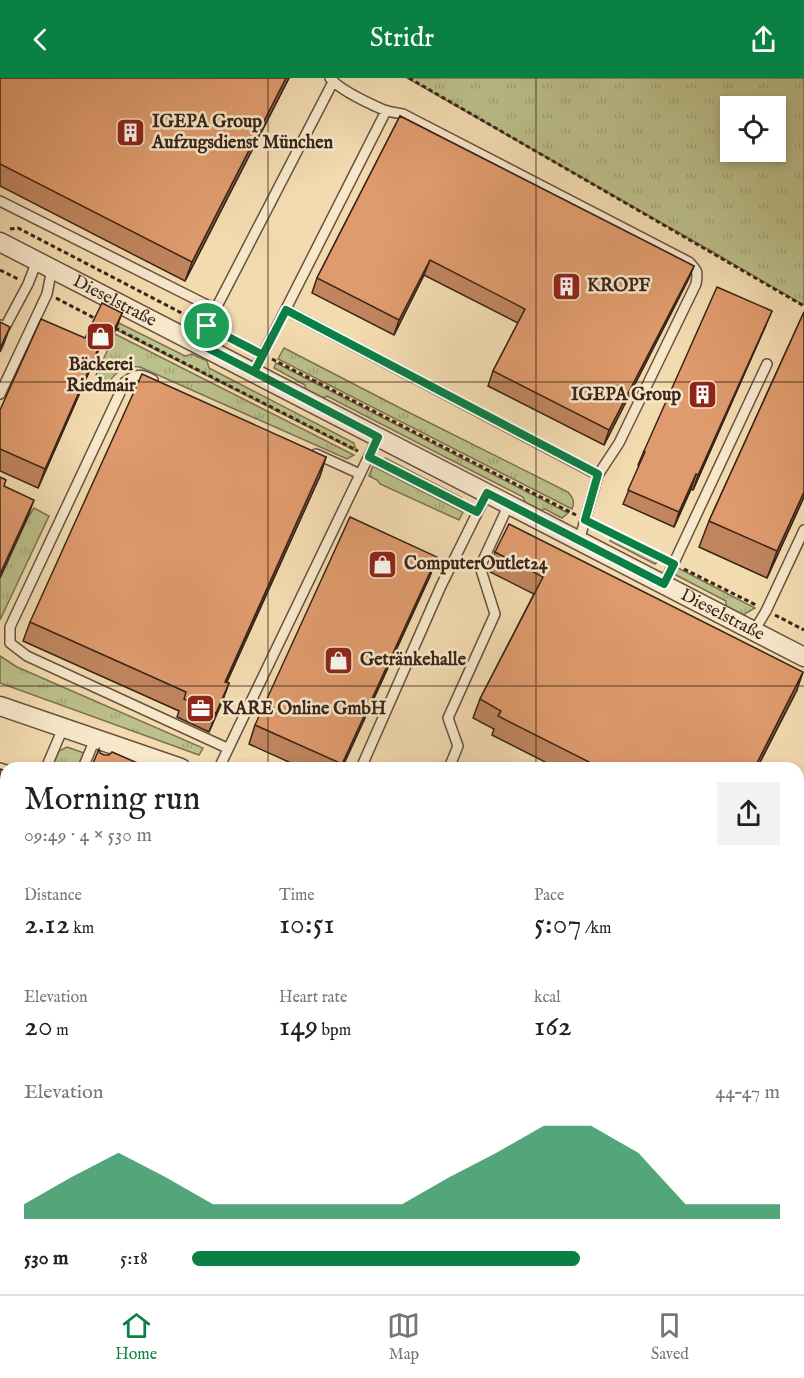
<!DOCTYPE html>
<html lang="en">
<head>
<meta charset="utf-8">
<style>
	body { margin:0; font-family:"IM FELL English",serif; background:#f2f2f2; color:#222; height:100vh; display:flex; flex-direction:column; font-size:22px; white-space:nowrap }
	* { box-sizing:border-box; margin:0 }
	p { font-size:20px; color:#767676 }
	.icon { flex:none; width:33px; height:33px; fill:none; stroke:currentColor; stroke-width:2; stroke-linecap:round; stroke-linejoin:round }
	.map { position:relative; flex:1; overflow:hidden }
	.panel { position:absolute; left:0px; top:684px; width:804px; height:532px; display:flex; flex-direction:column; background:#fff; border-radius:18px 18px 0 0; box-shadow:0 3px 9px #0003 }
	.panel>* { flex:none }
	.fabs { position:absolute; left:720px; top:18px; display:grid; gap:12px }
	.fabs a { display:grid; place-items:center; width:66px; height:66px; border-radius:0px; background:#fff; box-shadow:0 3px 9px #0003; font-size:30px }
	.pin { position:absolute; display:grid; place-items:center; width:51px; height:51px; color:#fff; margin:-26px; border:3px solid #fff; border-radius:50%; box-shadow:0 2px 6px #0007 }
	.round { display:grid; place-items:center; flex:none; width:63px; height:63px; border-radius:0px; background:#f2f2f2 }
	.summary { display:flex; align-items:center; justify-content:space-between; height:102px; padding:0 24px }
	h1 { font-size:33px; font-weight:600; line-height:45px }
	.figures { display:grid; grid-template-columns:repeat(3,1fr); gap:9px; height:102px; padding:6px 24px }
	.figures div { display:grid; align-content:center }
	.figures b { font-size:30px; font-weight:600 }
	.figures small { font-size:16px; font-weight:400 }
	.figures p { font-size:16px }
	.chart { height:168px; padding:12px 24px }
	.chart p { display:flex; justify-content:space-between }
	.chart svg { width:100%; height:108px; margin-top:6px; fill:#0b8043; opacity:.7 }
	ul { padding:0 24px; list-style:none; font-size:20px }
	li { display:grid; grid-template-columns:96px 72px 1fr; align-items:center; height:45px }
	li i { height:15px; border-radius:8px; background:#0b8043 }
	header { display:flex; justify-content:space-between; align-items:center; height:78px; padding:0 24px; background:#0b8043; color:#fff; font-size:27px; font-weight:600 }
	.tab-bar { display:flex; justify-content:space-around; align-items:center; height:84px; border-top:2px solid #e0e0e0; background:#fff; font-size:16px; color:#767676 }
	.tab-bar a { display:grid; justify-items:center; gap:3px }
	.tab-bar .selected { color:#0b8043 }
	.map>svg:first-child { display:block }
	.grass { fill:url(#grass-tufts); stroke:#7b7252; stroke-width:1.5; fill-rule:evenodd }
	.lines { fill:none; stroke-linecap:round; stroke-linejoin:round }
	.lane-casing { stroke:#68523e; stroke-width:12 }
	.street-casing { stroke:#68523e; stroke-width:21 }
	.path { stroke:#3a2418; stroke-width:3; stroke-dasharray:4.5 3; stroke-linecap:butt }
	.lane { stroke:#f7e8cc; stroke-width:9 }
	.street { stroke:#f7e8cc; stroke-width:18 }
	.wall { fill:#c0855e; stroke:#3a2418; stroke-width:1.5 }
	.shaded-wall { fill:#9c6c4c; stroke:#3a2418; stroke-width:1.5 }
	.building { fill:#df9b6d; stroke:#3a2418; stroke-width:1.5 }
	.route-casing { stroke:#fff; stroke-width:12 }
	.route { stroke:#0b8043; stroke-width:8 }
	.grid { fill:none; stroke:#3a2418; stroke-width:1.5; stroke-opacity:0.55 }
	.labels { text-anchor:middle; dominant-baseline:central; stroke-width:5; stroke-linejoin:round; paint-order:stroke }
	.poi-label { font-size:18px; font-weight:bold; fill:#3a2418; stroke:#f7e8cc; text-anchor:start }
	.street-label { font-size:18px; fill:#3a2418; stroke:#f7e8cc }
</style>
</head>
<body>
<header><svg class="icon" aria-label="back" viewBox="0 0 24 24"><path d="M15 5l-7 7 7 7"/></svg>Stridr<svg class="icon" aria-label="share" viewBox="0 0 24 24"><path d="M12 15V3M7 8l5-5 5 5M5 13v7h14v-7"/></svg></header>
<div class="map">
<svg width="804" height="1216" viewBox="0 0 804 1216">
	<defs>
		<pattern id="grass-tufts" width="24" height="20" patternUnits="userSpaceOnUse" patternTransform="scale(1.5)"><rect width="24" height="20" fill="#bcc08b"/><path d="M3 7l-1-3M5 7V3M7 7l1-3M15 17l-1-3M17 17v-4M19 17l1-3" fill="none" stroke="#a2a577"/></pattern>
	</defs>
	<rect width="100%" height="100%" fill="#f3dbb0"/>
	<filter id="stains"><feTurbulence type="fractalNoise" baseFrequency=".00333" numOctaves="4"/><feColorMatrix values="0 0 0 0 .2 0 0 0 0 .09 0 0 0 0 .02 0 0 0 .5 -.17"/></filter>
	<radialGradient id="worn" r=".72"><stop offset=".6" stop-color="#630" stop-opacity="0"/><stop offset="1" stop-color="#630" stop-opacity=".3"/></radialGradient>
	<path class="grass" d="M407 0H804V227L718 177ZM730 28H776V74H730Z
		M105 238 185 278 192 276 207 283 209 290 354 365 356 373 99 243Z
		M115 256 354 377 347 381 140 289C128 288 115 292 110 304L96 297Z
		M284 270 402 331 568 414C573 420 575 423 572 431L278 281Z
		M276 285 568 435 562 440 545 431 538 433 526 426 523 419 327 318 320 321 306 313 305 307 274 290Z
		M385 380 462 420V428L376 385Z
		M373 388 463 434 459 442 380 406 377 402 369 398Z
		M34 430 49 438 0 542V500L27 441Z
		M613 458 659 482 655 486 610 463Z
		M676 489 755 530 743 537 726 528V523L674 496Z
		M0 578 17 589 203 670 199 677 0 605Z
		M67 669 84 675 77 690H58L52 688 59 673Z"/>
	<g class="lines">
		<defs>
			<path id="lane" d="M330 0C341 13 368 25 384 32 390 34 397 35 403 36L689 184C698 193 698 194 696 206L619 365 598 397
				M0 123 215 231
				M286 232 598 397 579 463
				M0 247 5 249 28 206 37 183
				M198 265 333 4
				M254 294 386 33
				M153 302C141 296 136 295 125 304L10 549V565L27 578 227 670
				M0 316 47 216 52 190
				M316 376 360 396
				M664 506 767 286
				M754 553 766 533 804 452
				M0 690 6 692
				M46 690 63 650
				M83 690 95 661
				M219 690 378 359
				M361 690 441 508 487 415
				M449 690 458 668 448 640 495 536 480 489 509 426
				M0 795 6 781
				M0 884 6 870
				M798 1065 804 1067
				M0 1104 6 1091
				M798 1134 804 1137
				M65 1216 67 1210
				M158 1216 161 1210
				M426 1216 428 1210
				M609 1216 612 1210
				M658 1216 661 1210"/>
			<g id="street">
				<path id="s1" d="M0 164 804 579"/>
				<path d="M0 628 181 690"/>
				<path d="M798 904 804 906"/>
			</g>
		</defs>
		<use href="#lane" class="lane-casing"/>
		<use href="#street" class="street-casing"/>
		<path class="path" d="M409 0 804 228
			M10 151 18 150 197 243
			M0 192 18 201
			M56 220 98 242
			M115 250 358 373
			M216 253 253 272
			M272 281 576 437
			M380 384 467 429
			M595 447 665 481
			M684 491 756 527
			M775 537 804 552"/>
		<use href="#lane" class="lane"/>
		<use href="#street" class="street"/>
	</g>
	<path class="wall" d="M0 0H289L185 203 0 108Z
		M400 38 694 188 688 202 604 367 488 308 493 293 518 245 424 197 394 257 312 215 317 200Z
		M804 234V419L767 500 699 469 709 443Z
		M122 235 115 253 106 272 100 269 38 410 0 393V332L85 260Z
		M766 247 693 412 691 411 674 449 623 426 639 388 638 387 644 373Z
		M326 379 320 398 227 604 229 605 222 624 209 654 177 639 179 633 23 563 30 544Z
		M495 474 797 612 759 686 767 690H557L492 657 494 651 473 640 480 621 534 516 488 493Z
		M437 479 430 498 342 690H302L249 666 255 647Z
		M798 936 804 938V1041L798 1039Z
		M804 1063V1103L798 1101V1079Z
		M73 1210H136L134 1216H71Z
		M545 1210H597L599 1213 598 1216H548Z"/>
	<path class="shaded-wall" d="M286 0H289L185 203 192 184Z
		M430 182 424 197 394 257 399 242Z
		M694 188 688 202 604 367 609 352Z
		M772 233 766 247 693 412 698 397Z
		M122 235 115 253 106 272 113 254Z
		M10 249 3 268 0 274V270Z
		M107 251 100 269 38 410 45 391Z
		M326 379 320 398 218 623 225 604Z
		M696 396 691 411 674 449 679 434Z
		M804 414V419L767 500 777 473Z
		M34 422 27 441 0 500V496Z
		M437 479 430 498 342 690H341Z
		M803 594 797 612 757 690V685Z
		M229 605 222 624 209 654 216 635Z"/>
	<path class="building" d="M0 0H286L192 184 0 86Z
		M400 38 694 188 609 352 493 293 525 231 430 182 399 242 317 200Z
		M717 209 772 233 698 397 696 396 679 434 628 412 645 374 644 373Z
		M102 225 122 235 113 254 107 251 45 391 0 371V332L41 241 85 260Z
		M804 234V414L777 473 709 443Z
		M0 244 10 249 0 270Z
		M142 296 326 379 225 604 229 605 216 635 184 621 186 614 30 544Z
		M0 399 6 402 4 408 34 422 0 496Z
		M350 439 437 479 342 686 255 647Z
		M509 446 803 594 757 685 767 690H601L498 638 501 633 480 621 543 499 495 474Z
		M99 671 100 675 104 677H109L112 674 149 690H91Z
		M0 691 6 693 1 705 6 707V753L0 767Z
		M6 904V1050L0 1064V918Z
		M798 936 804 938V1025L798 1023Z
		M804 1063V1087L798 1084V1079Z
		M6 1124V1210H61L58 1216H0V1138Z
		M798 1138 804 1140V1216H666L668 1210H798Z
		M89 1210H135L133 1216H101Z
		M183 1210H276L273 1216H169Z
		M559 1210H597L599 1213 595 1216H563Z"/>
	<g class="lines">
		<defs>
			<path id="route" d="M207 248 263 277 254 294 378 359 369 379 477 434 487 415 664 506 674 486 585 442 598 396 286 232 254 294 198 265 207 248"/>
		</defs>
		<use href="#route" class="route-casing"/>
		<use href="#route" class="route"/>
	</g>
	<path class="grid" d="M268 0V690M536 0V690M0 304H804M0 608H804M0 912H6M798 912H804M268 1210V1216M536 1210V1216"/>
	<defs>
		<symbol id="building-square" viewBox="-11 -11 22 22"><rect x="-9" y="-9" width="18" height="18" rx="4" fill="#8f2418" stroke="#f7e8cc"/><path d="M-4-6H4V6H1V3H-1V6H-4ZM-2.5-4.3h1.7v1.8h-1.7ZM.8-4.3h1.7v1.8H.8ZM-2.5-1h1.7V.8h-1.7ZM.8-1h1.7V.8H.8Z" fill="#fff"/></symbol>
		<symbol id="shop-square" viewBox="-11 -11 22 22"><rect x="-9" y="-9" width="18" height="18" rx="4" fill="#8f2418" stroke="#f7e8cc"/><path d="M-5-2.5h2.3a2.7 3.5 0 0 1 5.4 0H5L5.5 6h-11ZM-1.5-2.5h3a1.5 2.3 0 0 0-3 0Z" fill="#fff"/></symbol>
		<symbol id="office-square" viewBox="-11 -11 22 22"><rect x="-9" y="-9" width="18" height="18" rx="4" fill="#8f2418" stroke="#f7e8cc"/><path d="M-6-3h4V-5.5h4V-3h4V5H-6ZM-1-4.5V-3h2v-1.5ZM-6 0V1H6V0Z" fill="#fff"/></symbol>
	</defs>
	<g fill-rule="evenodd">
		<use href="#building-square" x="114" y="38" width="33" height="33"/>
		<use href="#building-square" x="550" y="192" width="33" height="33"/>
		<use href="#shop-square" x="84" y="242" width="33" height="33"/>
		<use href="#building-square" x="686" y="300" width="33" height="33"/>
		<use href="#shop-square" x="366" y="470" width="33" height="33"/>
		<use href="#shop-square" x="322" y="566" width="33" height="33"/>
		<use href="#office-square" x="184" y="614" width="33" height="33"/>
	</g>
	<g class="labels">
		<g class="poi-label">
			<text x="152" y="44">IGEPA Group<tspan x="152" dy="21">Aufzugsdienst München</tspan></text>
			<text x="587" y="208">KROPF</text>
			<text x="101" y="287" text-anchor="middle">Bäckerei<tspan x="101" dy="21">Riedmair</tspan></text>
			<text x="681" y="317" text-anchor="end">IGEPA Group</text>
			<text x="404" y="486">ComputerOutlet24</text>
			<text x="360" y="582">Getränkehalle</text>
			<text x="222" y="631">KARE Online GmbH</text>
		</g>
		<g class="street-label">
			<text stroke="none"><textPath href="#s1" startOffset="129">Dieselstraße</textPath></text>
			<text stroke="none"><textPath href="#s1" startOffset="813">Dieselstraße</textPath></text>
		</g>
	</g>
	<rect width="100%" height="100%" filter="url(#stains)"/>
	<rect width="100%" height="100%" fill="url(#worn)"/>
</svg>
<div class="fabs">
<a><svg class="icon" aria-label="locate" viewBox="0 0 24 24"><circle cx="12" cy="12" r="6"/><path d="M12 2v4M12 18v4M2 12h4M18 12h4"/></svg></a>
</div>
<div class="pin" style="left:207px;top:248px;background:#1e9e55"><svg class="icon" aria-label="arrive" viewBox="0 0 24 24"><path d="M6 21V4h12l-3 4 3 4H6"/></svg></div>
<section class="panel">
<div class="summary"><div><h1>Morning run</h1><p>09:49 · 4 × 530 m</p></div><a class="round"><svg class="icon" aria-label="share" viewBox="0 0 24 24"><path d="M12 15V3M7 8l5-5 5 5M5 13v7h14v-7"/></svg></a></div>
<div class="figures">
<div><p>Distance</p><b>2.12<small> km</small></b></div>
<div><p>Time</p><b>10:51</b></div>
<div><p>Pace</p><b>5:07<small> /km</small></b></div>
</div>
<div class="figures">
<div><p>Elevation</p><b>20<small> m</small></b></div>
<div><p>Heart rate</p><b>149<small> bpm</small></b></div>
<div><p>kcal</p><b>162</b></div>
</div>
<div class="chart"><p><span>Elevation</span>44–47 m</p>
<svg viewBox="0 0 160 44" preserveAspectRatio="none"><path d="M0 44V38L10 27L20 17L30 27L40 38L50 38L60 38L70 38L80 38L90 27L100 17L110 6L120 6L130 17L140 38L150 38L160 38V44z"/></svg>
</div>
<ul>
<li><b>530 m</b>5:18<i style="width:66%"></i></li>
</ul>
</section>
</div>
<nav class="tab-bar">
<a class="selected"><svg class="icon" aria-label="home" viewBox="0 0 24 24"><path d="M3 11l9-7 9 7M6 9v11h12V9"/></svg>Home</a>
<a><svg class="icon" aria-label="map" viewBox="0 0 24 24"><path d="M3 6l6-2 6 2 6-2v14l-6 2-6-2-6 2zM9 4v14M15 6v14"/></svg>Map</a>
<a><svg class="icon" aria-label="saved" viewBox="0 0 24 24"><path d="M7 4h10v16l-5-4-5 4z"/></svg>Saved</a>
</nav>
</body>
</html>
